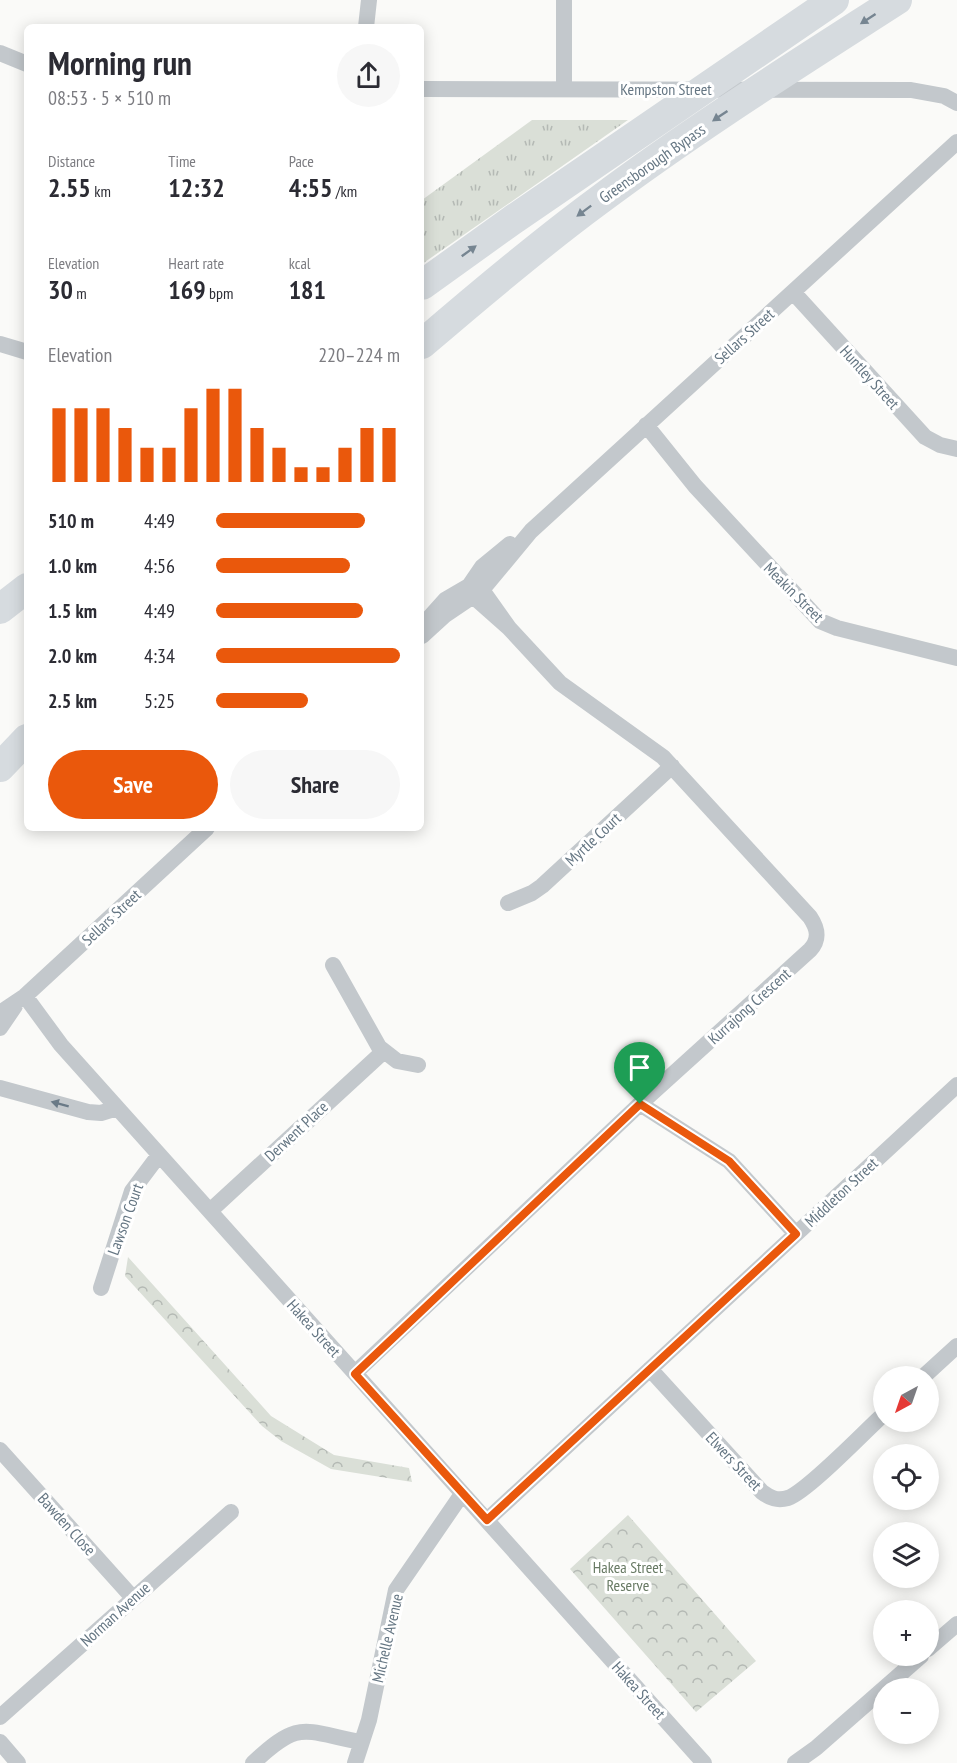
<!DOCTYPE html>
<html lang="en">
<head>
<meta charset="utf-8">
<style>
	body { margin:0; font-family:"PT Sans Narrow",sans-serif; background:#f7f7f7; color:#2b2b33; height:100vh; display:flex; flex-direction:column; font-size:22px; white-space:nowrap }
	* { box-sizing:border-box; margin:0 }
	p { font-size:20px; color:#7c7c81 }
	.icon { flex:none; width:33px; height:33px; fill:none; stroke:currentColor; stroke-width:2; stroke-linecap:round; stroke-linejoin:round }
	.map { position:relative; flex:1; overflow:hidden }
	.drawer { position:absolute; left:24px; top:24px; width:400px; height:807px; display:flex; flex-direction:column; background:#fff; border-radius:9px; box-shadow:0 3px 15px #0003 }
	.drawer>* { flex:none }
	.needle { width:39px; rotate:220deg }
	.tools { position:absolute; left:873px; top:1366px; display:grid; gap:12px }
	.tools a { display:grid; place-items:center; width:66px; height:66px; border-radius:50%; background:#fff; box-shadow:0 3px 15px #0003; font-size:30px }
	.pin { position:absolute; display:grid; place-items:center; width:51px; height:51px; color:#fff; margin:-62px -26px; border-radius:50% 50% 50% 0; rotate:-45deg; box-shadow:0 0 6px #0007 }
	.pin .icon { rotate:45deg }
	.round { display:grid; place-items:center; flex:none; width:63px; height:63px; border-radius:32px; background:#f7f7f7 }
	.overview { display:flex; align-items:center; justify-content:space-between; height:102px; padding:0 24px }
	h1 { font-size:33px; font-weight:800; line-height:45px }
	.metrics { display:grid; grid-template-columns:repeat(3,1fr); gap:9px; height:102px; padding:6px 24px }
	.metrics div { display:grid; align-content:center }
	.metrics b { font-size:26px; font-weight:800 }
	.metrics small { font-size:16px; font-weight:400 }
	.metrics p { font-size:16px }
	.chart { height:168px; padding:12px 24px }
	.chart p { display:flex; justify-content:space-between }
	.chart svg { width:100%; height:108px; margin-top:6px; stroke:#ea580c; stroke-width:6 }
	.primary-button { display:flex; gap:12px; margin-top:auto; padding:12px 24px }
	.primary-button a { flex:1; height:69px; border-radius:36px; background:#ea580c; color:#fff; font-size:24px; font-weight:800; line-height:69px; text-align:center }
	.primary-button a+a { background:#f7f7f7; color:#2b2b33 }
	ul { padding:0 24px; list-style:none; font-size:20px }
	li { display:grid; grid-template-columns:96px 72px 1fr; align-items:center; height:45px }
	li i { height:15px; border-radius:8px; background:#ea580c }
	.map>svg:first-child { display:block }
	.grass { fill:url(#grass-tufts) }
	.park { fill:url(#park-crowns) }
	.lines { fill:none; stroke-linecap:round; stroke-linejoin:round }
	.street { stroke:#c3c8cc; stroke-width:16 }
	.highway { stroke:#d6dbdf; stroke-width:30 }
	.oneway { fill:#768591 }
	.oneway2 { fill:#6a7a87 }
	.route-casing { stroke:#fff; stroke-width:12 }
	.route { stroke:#ea580c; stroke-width:8 }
	.labels { text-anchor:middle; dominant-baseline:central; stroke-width:6; stroke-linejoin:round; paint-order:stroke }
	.street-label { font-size:16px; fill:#657683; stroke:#fff }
	.park-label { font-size:16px; fill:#687a64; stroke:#fff }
</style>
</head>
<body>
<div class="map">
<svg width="957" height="1763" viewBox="0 0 957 1763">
	<defs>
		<pattern id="grass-tufts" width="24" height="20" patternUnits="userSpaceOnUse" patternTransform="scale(1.5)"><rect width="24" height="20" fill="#dadfd7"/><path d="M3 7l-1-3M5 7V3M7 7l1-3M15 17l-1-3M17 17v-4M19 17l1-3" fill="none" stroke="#b4b9b4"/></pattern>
		<pattern id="park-crowns" width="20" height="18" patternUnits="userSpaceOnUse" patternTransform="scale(1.5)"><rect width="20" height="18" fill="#dadfd7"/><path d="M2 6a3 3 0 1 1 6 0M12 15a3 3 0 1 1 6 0" fill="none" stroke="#b4b9b4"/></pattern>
	</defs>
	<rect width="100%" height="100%" fill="#fafaf8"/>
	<path class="grass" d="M532 120H628L422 264V200Z"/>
	<path class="park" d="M128 1257 271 1416 334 1455 409 1468 412 1482 331 1469 281 1441 262 1426 125 1276Z
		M628 1515 756 1661 696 1712 570 1569Z"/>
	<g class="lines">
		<path class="street" d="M564 0V89
			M366 27 369 0
			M0 53 27 64
			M422 89 911 90 944 96 957 103
			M793 292 925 437 940 445 957 449
			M0 344 27 352
			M646 425 695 486 820 621 837 628 957 658
			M428 619 445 600 469 586 482 567 510 544
			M422 636 445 615 482 590 531 531 957 142
			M508 903 532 893 542 886 672 766
			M333 965 379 1047 397 1061 418 1065
			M25 996 61 1045 704 1763
			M0 1013 25 996 207 828
			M0 1028 15 1006
			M0 1088 88 1112 101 1113 117 1108
			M640 1104 729 1161 796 1234
			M210 1211 383 1052
			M101 1288 132 1191 159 1155
			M650 1369 762 1492C770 1498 777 1501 788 1498 808 1491 865 1431 884 1414
			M355 1373 640 1104 810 950C820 939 818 929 810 917L663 757 560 683 509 628 482 590 469 586 474 597 509 628
			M923 1377 957 1346
			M0 1450 133 1598
			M487 1520 957 1085
			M928 1649 957 1624
			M0 1717 231 1512
			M0 1742 18 1763
			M253 1763C300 1719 302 1731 361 1742
			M355 1763 369 1720 396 1590 462 1494
			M795 1763 816 1748 921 1656"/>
		<path class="highway" d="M422 285 514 219 834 0
			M422 344C479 295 537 246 598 201 694 129 796 65 897 0
			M0 609 27 588
			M0 767 27 739"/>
	</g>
	<defs><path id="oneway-solid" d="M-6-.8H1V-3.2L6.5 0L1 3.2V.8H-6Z" transform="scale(1.5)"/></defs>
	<g class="oneway">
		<use href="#oneway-solid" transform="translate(868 19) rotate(147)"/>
		<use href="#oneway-solid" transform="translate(720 116) rotate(146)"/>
		<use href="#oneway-solid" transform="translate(584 211) rotate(143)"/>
		<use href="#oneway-solid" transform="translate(469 251) rotate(-36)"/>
	</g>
	<use class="oneway2" href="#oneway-solid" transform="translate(60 1104) rotate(-165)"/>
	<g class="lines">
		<defs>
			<path id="route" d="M640 1104 729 1161 796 1234 487 1520 355 1374Z"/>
		</defs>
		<use href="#route" class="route-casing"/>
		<use href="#route" class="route"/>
	</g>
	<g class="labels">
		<g class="street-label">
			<text x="666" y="89">Kempston Street</text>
			<text transform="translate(652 163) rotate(-35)">Greensborough Bypass</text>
			<text transform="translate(744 336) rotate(-42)">Sellars Street</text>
			<text transform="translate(870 377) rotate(48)">Huntley Street</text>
			<text transform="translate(794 592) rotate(45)">Meakin Street</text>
			<text transform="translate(593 839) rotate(-43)">Myrtle Court</text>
			<text transform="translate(111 917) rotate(-43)">Sellars Street</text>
			<text transform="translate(749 1006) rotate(-42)">Kurrajong Crescent</text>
			<text transform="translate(296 1131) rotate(-43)">Derwent Place</text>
			<text transform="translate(841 1192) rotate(-43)">Middleton Street</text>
			<text transform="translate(125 1219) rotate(-70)">Lawson Court</text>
			<text transform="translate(314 1328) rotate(48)">Hakea Street</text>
			<text transform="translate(734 1461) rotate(47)">Elwers Street</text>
			<text transform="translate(67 1524) rotate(48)">Bawden Close</text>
			<text transform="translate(115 1614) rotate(-42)">Norman Avenue</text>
			<text transform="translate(387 1638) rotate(-77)">Michelle Avenue</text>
			<text transform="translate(639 1690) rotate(48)">Hakea Street</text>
		</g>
		<g class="park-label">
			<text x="628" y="1567">Hakea Street<tspan x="628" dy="18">Reserve</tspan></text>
		</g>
	</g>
</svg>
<div class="tools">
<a><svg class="needle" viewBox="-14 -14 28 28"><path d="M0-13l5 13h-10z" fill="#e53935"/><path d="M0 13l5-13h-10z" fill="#7c7c81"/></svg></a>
<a><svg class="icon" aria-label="locate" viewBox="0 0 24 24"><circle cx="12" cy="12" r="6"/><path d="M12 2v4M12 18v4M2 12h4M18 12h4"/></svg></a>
<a><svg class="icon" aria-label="layers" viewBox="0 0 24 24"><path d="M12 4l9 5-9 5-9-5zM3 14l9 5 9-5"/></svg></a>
<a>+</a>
<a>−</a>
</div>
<div class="pin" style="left:640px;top:1104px;background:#1e9e55"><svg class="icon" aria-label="arrive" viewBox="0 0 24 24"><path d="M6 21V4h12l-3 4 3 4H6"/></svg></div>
<section class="drawer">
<div class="overview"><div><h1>Morning run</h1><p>08:53 · 5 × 510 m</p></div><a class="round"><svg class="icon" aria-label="share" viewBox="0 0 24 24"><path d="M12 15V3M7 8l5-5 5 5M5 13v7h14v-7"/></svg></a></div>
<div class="metrics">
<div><p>Distance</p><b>2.55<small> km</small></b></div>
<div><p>Time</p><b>12:32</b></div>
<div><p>Pace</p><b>4:55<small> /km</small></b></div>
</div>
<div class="metrics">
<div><p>Elevation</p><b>30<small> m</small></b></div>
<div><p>Heart rate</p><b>169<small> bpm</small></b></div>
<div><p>kcal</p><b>181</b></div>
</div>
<div class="chart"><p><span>Elevation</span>220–224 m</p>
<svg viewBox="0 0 160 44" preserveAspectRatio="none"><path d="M5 44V14M15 44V14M25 44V14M35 44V22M45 44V30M55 44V30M65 44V14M75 44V6M85 44V6M95 44V22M105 44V30M115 44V38M125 44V38M135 44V30M145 44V22M155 44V22"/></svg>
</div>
<ul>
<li><b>510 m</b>4:49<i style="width:81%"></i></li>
<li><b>1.0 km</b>4:56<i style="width:73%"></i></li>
<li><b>1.5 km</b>4:49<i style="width:80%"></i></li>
<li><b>2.0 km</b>4:34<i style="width:100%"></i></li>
<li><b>2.5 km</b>5:25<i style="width:50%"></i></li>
</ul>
<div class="primary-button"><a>Save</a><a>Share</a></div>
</section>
</div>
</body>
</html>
